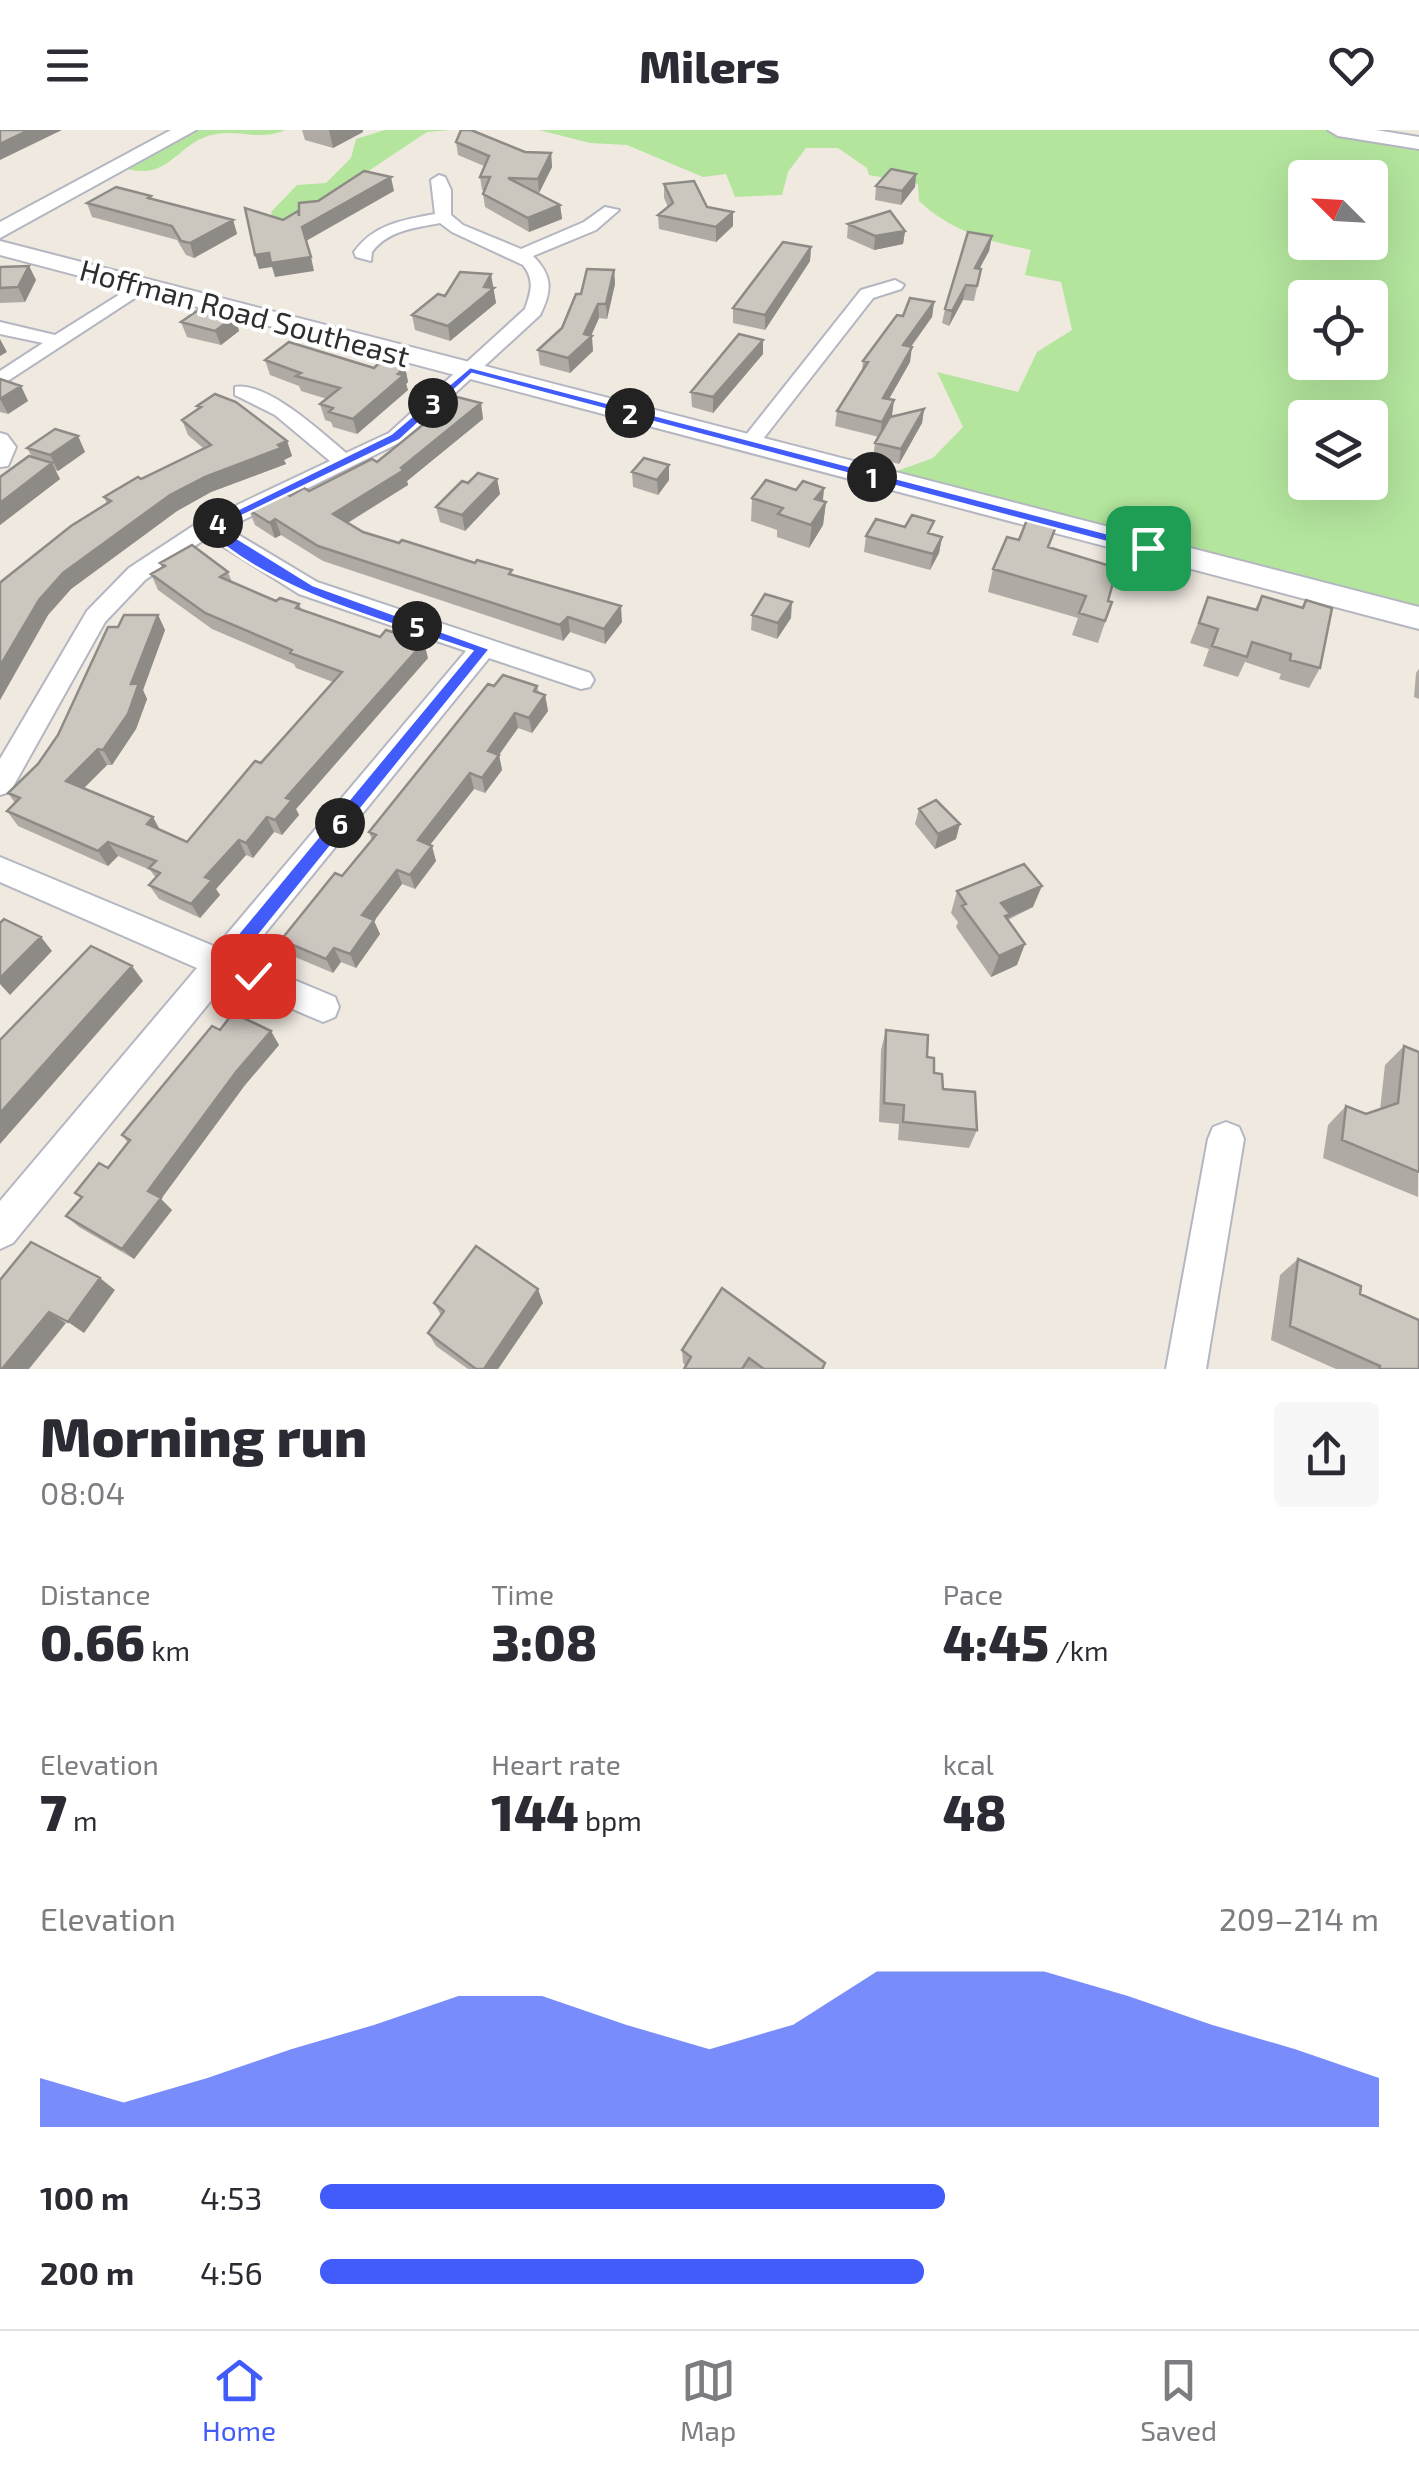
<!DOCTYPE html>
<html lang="en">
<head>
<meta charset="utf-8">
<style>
	body { margin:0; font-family:"Exo 2",sans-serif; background:#f7f7f7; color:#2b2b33; height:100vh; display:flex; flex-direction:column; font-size:38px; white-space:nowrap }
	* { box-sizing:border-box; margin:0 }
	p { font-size:32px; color:#7c7c81 }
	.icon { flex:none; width:55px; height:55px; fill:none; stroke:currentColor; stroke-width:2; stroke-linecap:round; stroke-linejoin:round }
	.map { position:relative; height:1239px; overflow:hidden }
	.panel { display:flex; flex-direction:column; background:#fff; flex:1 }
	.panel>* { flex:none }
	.needle { width:65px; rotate:294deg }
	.buttons { position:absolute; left:1288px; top:30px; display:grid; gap:20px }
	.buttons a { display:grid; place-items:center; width:100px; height:100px; border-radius:10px; background:#fff; box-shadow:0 10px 40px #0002; font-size:50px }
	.pin { position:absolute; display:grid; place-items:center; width:85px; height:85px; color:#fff; margin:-42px; border-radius:20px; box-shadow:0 5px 15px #0006 }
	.km { position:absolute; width:50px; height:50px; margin:-25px; border-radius:50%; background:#222; color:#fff; font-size:28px; line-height:50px; text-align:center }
	.round { display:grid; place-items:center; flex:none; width:105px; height:105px; border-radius:10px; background:#f7f7f7 }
	.head { display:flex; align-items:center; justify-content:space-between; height:170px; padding:0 40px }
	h1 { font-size:55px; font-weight:800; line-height:75px }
	.metrics { display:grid; grid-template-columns:repeat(3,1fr); gap:15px; height:170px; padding:10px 40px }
	.metrics div { display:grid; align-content:center }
	.metrics b { font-size:50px; font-weight:800 }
	.metrics small { font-size:28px; font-weight:400 }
	.metrics p { font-size:28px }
	.chart { height:280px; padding:20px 40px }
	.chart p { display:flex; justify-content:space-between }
	.chart svg { width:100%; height:180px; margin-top:10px; fill:#415cfb; opacity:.7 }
	ul { padding:0 40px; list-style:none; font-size:32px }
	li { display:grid; grid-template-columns:160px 120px 1fr; align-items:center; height:75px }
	li i { height:25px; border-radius:12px; background:#415cfb }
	header { display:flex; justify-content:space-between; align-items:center; height:130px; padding:0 40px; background:#fff; font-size:45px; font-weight:800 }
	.tab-bar { display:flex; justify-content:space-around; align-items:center; height:140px; border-top:2px solid #e1e1e2; background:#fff; font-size:28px; color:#7c7c81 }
	.tab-bar a { display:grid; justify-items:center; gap:5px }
	.tab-bar .current { color:#415cfb }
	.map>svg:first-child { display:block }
	.green { fill:#b3e59d; fill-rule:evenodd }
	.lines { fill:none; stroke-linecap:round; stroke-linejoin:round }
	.street-casing { stroke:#b4b6c1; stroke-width:4 }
	.secondary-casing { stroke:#b4b6c1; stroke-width:4 }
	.street { fill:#fff; fill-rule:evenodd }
	.secondary { fill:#fff; fill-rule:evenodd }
	.wall { fill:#afaba4 }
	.shaded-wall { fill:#8e8b86 }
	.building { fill:#cbc7bf; stroke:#8e8b86; stroke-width:2.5 }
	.route { fill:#415cfb; stroke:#fff; stroke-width:2.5 }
	.labels { text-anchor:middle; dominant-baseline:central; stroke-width:8; stroke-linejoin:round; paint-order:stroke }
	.far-street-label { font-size:30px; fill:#2e2e2e; stroke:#fff }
</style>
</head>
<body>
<header><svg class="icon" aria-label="menu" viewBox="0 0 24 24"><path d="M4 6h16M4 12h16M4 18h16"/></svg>Milers<svg class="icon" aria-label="heart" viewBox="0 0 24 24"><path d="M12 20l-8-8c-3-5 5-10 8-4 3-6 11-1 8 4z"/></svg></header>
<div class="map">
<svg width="1419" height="1239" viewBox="0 0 1419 1239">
	<rect width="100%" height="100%" fill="#efe9e0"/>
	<path class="green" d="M186 0H285C261 11 241 0 216 4 175 11 170 56 119 36Z
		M385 0H452L427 2 331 66 274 94 271 82 297 55 326 53 351 28 356 9Z
		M539 0H1338L1392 17 1405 11 1419 13V488L878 348 933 328 963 297 937 242 1018 262 1037 222 1072 200 1061 152 1025 145 1031 120C987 111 953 102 919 71L918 54 869 45 867 38 838 18H806L788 42 782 65 735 67 726 44 703 47 627 15 590 13ZM1305 48H1370V112H1305ZM1305 168H1370V232H1305ZM1305 288H1370V352H1305Z"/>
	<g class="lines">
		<defs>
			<path id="street" d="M439 45 445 47 451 60V85L463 95 521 119 584 92 605 77 619 80 596 100 533 126C553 146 552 161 540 185L403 311 227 398 317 452 590 543 594 550 590 557 581 559 489 528 244 829 335 867 339 877 335 887 323 892 227 851 13 1113 0 1119V1071L197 838 0 752V727L216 817 466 521 299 464 208 407 145 450 105 492 10 662 0 665V629L87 481 129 438 193 396 330 331 275 285 235 265V257C267 251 322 303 346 323L389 303 525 179C531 162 535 150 523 135L452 102 440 93C415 98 388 100 372 122L371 131 356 127 354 122C374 94 403 90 435 84L431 50Z
				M895 150 904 155 901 159 873 168 756 318H742L738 314 742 310 861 160Z
				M141 151 150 156 147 160 0 256V241L43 213 0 204V192L55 205Z
				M0 303 7 305 16 317 8 336 0 337Z
				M1226 992 1239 997 1244 1009 1206 1239H1166L1208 1009 1213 997Z"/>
			<path id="secondary" d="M171 0H196L0 108V92Z
				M1328 0H1376L1419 7V19L1338 6Z
				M0 111 1419 477V499L0 125Z"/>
		</defs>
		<use href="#street" class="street-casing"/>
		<use href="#secondary" class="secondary-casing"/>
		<use href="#street" class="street"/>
		<use href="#secondary" class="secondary"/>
	</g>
	<path class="wall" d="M302 0H363V2L333 18 305 10Z
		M456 12 525 22 551 23 552 37 539 63H537L560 75 562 89 529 102 485 77 483 64 485 60H482L480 47 484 36 458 25Z
		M916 44 915 57 901 75 875 70 876 56Z
		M664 54 707 77 733 96 716 112 659 99 658 85 668 77 664 68Z
		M152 69 233 90 237 104 194 128 186 125 177 110 92 87 87 73Z
		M848 94 905 101 903 114 874 120 847 108Z
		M992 106 989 121 980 138 981 139 974 171 963 170 949 196 942 193 945 179Z
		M811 117 810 131 765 200 733 193V178Z
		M29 136 36 150 25 172 0 173V137Z
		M614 140 615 154 607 189 599 188 591 206 593 221 570 243 540 235 538 220 562 198 581 164Z
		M493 158 496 173 450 211 415 200 412 185 445 166Z
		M934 172 932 187 911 217 910 232 889 269 892 286 924 279 922 293 899 334 873 327 875 313 879 307 835 296 837 281 862 240 863 231 903 186Z
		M235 186 239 201 221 215 187 207 181 192Z
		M763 210V224L713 283 692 277 691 262Z
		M265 230 374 238 405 237 408 252 406 254 408 260 357 304 333 297 331 292 325 290 320 274 327 269 301 261 299 256 270 245Z
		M0 249 21 256 28 271 8 284 0 282Z
		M481 273 483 289 407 351 408 355 348 393 363 402 399 413 513 445 622 492 605 514 570 502 563 511 323 431 281 405 275 408 255 395 249 380 309 361 377 332Z
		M197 276 287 311 292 326 284 330 286 334 211 362 177 381 71 459 48 485 0 570V453L107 374 104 367 203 318 188 305 182 290 198 279Z
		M78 306 85 322 58 341 55 340 60 349 0 395V347L32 327 27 318Z
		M669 335V350L658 365 633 357 632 342Z
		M497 349 500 364 465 401 440 392 436 377Z
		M824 358 823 371 826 372 823 395 809 418 777 407V400L751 391 752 368 796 360Z
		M866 406 942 407 939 423 930 440 864 422Z
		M1050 418 1108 471 1112 472 1098 513 1072 505 1078 488 988 462 993 439Z
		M160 433 228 442 232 452 276 471 299 474 302 480 428 528 296 679 299 685 282 705 274 702 253 728 246 725 216 759 220 765 200 788 159 769 149 755 156 748 150 740 118 726 108 736 18 696 7 681 15 673 8 663 38 634 58 605 118 497 158 485 165 500 143 560 147 569 136 599 112 635H107L84 658 160 699 187 712 333 552 296 538 294 534 212 499 158 460 151 444 162 438Z
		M1262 466 1301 478 1306 470 1320 538 1309 558 1279 549 1281 544 1245 532 1238 547 1203 536 1209 519 1190 513 1208 467 1255 479Z
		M752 485 791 488 777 509 751 500Z
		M1419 539V569L1414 567 1416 543Z
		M494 556H537L539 563 545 565 548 581 532 603 518 598 499 625 502 640 485 663 474 659 430 715 436 731 415 759 402 754 374 791 380 804 356 838 341 832 333 843 288 824 281 810 342 746 372 710 369 702Z
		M919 679 956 709 935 719 915 694Z
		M957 761 1033 777 1008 790 1017 835 991 847 956 797 958 792 951 783Z
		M220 900 279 915 245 955 161 1069 172 1080 134 1129 79 1097 66 1086 81 1068 75 1063 108 1038 128 1013 122 1005Z
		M886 900 927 927 943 959 977 1000 969 1018 898 1010 899 994 879 992 881 920Z
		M1404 916 1419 922 1418 1067 1323 1028 1328 995 1346 976 1366 984 1380 980 1385 935Z
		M1298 1129 1360 1164 1419 1239H1336L1271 1210 1280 1145Z
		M434 1173H543L498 1239H468L436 1216 428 1203 441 1185Z
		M682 1220 825 1233 824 1239H684L686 1236 683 1233Z"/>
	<path class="shaded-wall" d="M29 0H62L0 30V14Z
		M329 0H363V2L333 18Z
		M551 23 552 37 539 63 538 49Z
		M916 44 915 57 901 75 902 61Z
		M391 47 394 61 306 111 302 97Z
		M560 75 562 89 529 102 528 88Z
		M733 82V96L716 112V97Z
		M233 90 237 104 194 128 190 113Z
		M905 101 903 114 874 120 875 106Z
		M992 106 989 121 972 152 975 138Z
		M811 117 810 131 765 200V185Z
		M269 123 311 127 314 141 275 147 272 137 259 139 255 125Z
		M29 136 36 150 25 172 18 157Z
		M614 140 615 154 607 189 606 174Z
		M491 144 496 173 450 211 448 196 484 157Z
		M966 155 963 170 949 196 952 181Z
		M934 172 932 187 901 230 903 215Z
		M598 174 599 188 590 208 592 206 593 221 570 243 568 228 584 204Z
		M235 186 239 201 221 215 215 201Z
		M0 209 7 222 0 226Z
		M763 210V224L713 283V267Z
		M912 217 910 232 881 283 883 268Z
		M405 237 408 252 406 254 408 260 357 304 353 289Z
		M21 256 28 271 8 284 0 269Z
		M894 270 892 286 880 307 882 292Z
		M481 273 483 289 407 351 408 355 337 399 333 384 401 338Z
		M924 279 922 293 899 334 901 319Z
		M78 306 85 322 58 341 50 325Z
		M287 311 292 326 284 330 286 334 211 362 177 381 71 459 48 485 0 570V536L39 470 63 443 170 365 205 347Z
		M52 333 60 349 0 395V373Z
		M669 335V350L658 365 657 350Z
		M497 349 500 364 465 401 462 385Z
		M824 358 822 377 826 372 823 395 809 418 815 369Z
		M275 389 281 405 275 408 270 393Z
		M942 407 939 423 930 440 933 424Z
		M792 472 791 488 777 509 778 493Z
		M621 476 622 492 605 514 604 499Z
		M158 485 165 500 143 560 147 569 136 599 112 635 103 620Z
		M568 487 570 502 563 511 560 495Z
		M424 512 428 528 296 679 299 685 282 705 275 690 286 668Z
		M545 565 548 581 532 603 529 588Z
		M515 583 518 598 491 636 499 625 502 640 485 663 482 648 488 621Z
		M98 619 107 635 76 666 66 651Z
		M470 643 474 659 422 725 418 710Z
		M153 687 161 702 147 694Z
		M267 687 274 702 253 728 246 713Z
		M960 694 956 709 935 719 938 704Z
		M239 710 246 725 216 759 220 765 200 788 191 774 205 747Z
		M108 712 118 726 108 736 98 721Z
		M432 716 436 731 415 759 410 745Z
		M397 740 402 754 374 791 380 804 356 838 350 824 362 785Z
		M1042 756 1033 777 1008 788 1002 806 1001 773Z
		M41 807 52 821 10 865 0 854V848Z
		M1025 814 1017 835 991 847 999 826Z
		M334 818 341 832 333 843 326 829Z
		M132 836 143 851 0 1014V983Z
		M271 901 279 915 245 955 161 1069 172 1080 134 1129 122 1119 148 1061 236 942Z
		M100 1148 115 1160 84 1203 68 1192Z
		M538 1159 543 1173 498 1239H484Z
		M49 1182 66 1193 29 1239H2Z"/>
	<path class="building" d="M0 0H29L0 14Z
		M461 0H471L525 22 551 23 538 49 508 48 560 75 528 88 483 64 490 47H480L489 26 456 12Z
		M891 39 916 44 902 61 876 56Z
		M364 41 391 47 302 97 311 127 271 133 269 123 255 125 245 78 283 90 298 81 299 86V73L318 71Z
		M694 51 707 77 733 82 716 97 658 85 673 73 664 54Z
		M116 57 151 66 148 68 233 90 190 113 181 111 172 96 87 73Z
		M890 81 905 101 875 106 848 94Z
		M968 102 992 106 975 138 981 139 977 156 966 155 952 181 945 179Z
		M783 112 811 117 765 185 733 178Z
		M29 136 18 157 0 158V137Z
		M587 139 614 140 606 174H598L584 204 592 206 568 228 538 220 562 198 576 164H581Z
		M460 142 491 144 484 157 494 158 448 196 412 185 438 164 445 166Z
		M910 168 934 172 903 215 912 217 883 268 894 270 882 292 837 281 868 232 863 231 897 185 903 186Z
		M201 178 235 186 215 201 181 192Z
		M739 204 763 210 713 267 691 262Z
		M289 212 374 238 381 231 405 237 398 244 404 245 353 289 329 282 333 278 320 274 340 258 296 246 301 243 265 230Z
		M0 249 21 256 0 269Z
		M215 264 236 272 287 311 278 315 281 318 205 347 170 365 63 443 39 470 0 536V453L2 451 71 396 111 371 104 367 138 347 141 349 211 315 182 290 201 277 197 276Z
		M457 267 481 273 401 338 404 340 333 384 363 402 399 413 402 410 475 433 477 430 512 440 509 444 621 476 604 499 568 487 560 495 318 416 275 389 270 393 249 380 282 360 290 366 304 358 309 361 372 329 377 332Z
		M924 279 901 319 875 313 890 287Z
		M55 299 78 306 50 325 27 318Z
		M29 326 52 333 0 373V347Z
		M644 328 669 335 657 350 632 342Z
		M478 343 497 349 462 385 436 377 462 351 468 353Z
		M766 350 796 360 803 351 824 358 815 369 826 372 811 395 778 384 783 378 752 368Z
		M912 385 934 391 928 403 942 407 933 424 866 406 876 389 905 397Z
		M1028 387 1057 394 1048 417 1117 438 1108 471 1112 472 1105 491 1079 483 1086 466 993 439 1007 407 1019 410Z
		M192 415 228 442 220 447 276 471 280 468 299 474 296 478 380 507 386 500 424 512 286 668 292 670 275 690 267 687 246 713 239 710 205 747 212 750 191 774 149 755 160 743 149 738 156 731 108 712 98 721 7 681 20 668 8 663 38 634 58 605 108 497H118L124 485H158L131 554 139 553 128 584 103 620 98 619 66 651 153 687 147 694 187 712 255 631 261 633 342 542 290 523 292 520 205 483 151 444 165 436 160 433Z
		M765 464 792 472 778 493 752 485Z
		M1262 466 1303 478 1306 470 1332 478 1320 538 1290 530 1291 524 1252 512 1247 527 1212 516 1218 499 1199 493 1208 467 1257 480Z
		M503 545 537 556 534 561 545 565 529 588 515 583 488 621 499 625 482 648 470 643 418 710 432 716 410 745 397 740 362 785 374 790 350 824 334 818 326 829 281 810 335 743 342 746 376 705 369 702 488 554 494 556Z
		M936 670 960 694 938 704 919 679Z
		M1024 734 1042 756 1001 773 1010 784 1005 786 1025 814 999 826 962 776 966 774 957 761Z
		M4 789 41 807 0 848V793Z
		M91 816 132 836 0 983V910Z
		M233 883 271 901 236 942 148 1061 161 1068 122 1119 66 1086 82 1067 75 1063 99 1033 108 1038 130 1010 122 1005 212 896 220 900Z
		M886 900 928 905 927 927 934 928V943L942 944 943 959 975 962 977 1000 903 992 904 975 884 973Z
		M1404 916 1419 922V1042L1342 1010 1346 976 1366 984 1398 973Z
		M31 1112 100 1148 68 1192 49 1182 2 1239H0V1150Z
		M476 1116 538 1159 484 1239H476L428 1203 444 1181 434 1173Z
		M1298 1129 1361 1156 1360 1164 1419 1190V1239H1379L1380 1236 1290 1196Z
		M722 1158 825 1233 822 1239H764L749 1228 742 1239H684L691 1227 682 1220Z"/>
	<path class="route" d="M470 237 1148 414 1155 418 1148 423 472 244 400 310 219 397 313 455 490 519 238 831 259 840 262 846 253 855 218 839V828L472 521C384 490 271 463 202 397L391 304Z"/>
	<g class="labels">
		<g class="far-street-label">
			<text transform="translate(245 182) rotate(15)">Hoffman Road Southeast</text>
		</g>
	</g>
</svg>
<div class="buttons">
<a><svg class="needle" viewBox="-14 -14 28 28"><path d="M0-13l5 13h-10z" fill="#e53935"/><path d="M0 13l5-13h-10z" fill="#7c7c81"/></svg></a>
<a><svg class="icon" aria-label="locate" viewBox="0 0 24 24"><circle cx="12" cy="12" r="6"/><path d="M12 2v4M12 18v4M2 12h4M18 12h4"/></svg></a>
<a><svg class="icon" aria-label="layers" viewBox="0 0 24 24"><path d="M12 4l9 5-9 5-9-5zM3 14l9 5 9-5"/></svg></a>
</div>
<div class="pin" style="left:1148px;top:418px;background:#1e9e55"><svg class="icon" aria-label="arrive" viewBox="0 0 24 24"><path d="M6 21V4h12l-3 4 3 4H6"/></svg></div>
<div class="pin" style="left:253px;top:846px;background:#d93025"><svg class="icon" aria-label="check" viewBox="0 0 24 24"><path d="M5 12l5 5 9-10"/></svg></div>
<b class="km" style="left:872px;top:347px">1</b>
<b class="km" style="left:630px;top:283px">2</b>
<b class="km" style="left:433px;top:273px">3</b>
<b class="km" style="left:218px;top:393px">4</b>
<b class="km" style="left:417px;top:496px">5</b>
<b class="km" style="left:340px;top:693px">6</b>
</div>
<section class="panel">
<div class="head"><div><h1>Morning run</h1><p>08:04</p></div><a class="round"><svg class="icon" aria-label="share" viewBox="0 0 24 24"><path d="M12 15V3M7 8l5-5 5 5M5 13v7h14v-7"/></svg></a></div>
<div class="metrics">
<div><p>Distance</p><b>0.66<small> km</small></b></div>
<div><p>Time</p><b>3:08</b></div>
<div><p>Pace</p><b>4:45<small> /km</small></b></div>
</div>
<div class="metrics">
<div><p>Elevation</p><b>7<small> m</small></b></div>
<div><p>Heart rate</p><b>144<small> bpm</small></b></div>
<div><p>kcal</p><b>48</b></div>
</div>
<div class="chart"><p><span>Elevation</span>209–214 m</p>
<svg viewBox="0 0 160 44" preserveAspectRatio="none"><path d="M0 44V32L10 38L20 32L30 25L40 19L50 12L60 12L70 19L80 25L90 19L100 6L110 6L120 6L130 12L140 19L150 25L160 32V44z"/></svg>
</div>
<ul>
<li><b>100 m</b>4:53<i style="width:59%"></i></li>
<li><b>200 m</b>4:56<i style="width:57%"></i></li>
</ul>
</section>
<nav class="tab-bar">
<a class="current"><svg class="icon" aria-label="home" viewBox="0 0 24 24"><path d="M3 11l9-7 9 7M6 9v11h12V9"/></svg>Home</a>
<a><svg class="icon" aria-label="map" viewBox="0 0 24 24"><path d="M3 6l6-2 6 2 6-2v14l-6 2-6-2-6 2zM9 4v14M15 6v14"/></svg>Map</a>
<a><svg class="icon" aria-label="saved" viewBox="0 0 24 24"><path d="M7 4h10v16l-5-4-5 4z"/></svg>Saved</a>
</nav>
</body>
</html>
